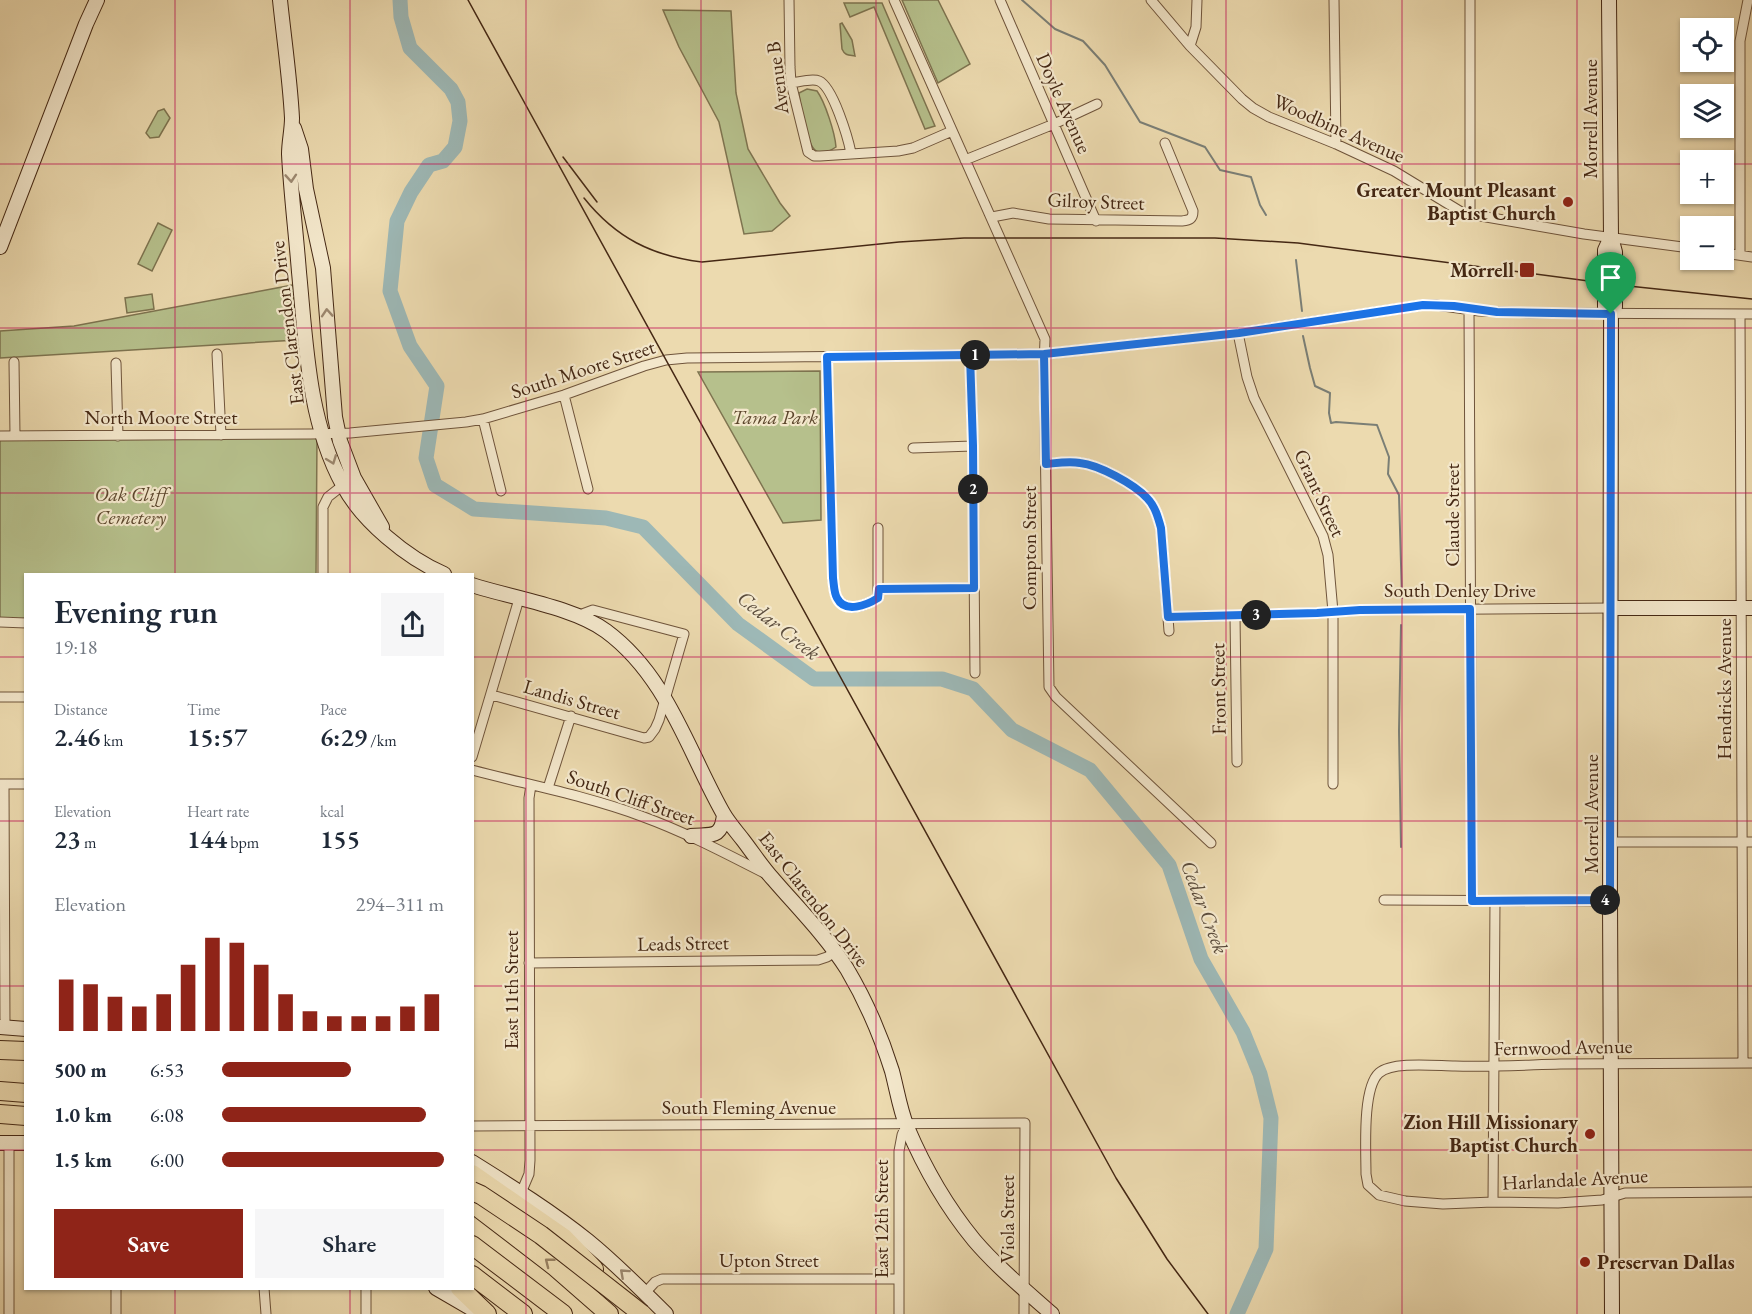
<!DOCTYPE html>
<html lang="en">
<head>
<meta charset="utf-8">
<style>
	body { margin:0; font-family:"EB Garamond",serif; background:#f6f6f7; color:#1f2937; height:100vh; display:flex; flex-direction:column; font-size:22px; white-space:nowrap }
	* { box-sizing:border-box; margin:0 }
	p { font-size:20px; color:#747a83 }
	.icon { flex:none; width:33px; height:33px; fill:none; stroke:currentColor; stroke-width:2; stroke-linecap:round; stroke-linejoin:round }
	.map { position:relative; flex:1; overflow:hidden }
	.drawer { position:absolute; left:24px; top:573px; width:450px; height:717px; display:flex; flex-direction:column; background:#fff; border-radius:0px; box-shadow:0 2px 4px #0004 }
	.drawer>* { flex:none }
	.fabs { position:absolute; left:1680px; top:18px; display:grid; gap:12px }
	.fabs a { display:grid; place-items:center; width:54px; height:54px; border-radius:0px; background:#fff; box-shadow:0 2px 4px #0004; font-size:30px }
	.pin { position:absolute; display:grid; place-items:center; width:51px; height:51px; color:#fff; margin:-62px -26px; border-radius:50% 50% 50% 0; rotate:-45deg; box-shadow:0 0 6px #0007 }
	.pin .icon { rotate:45deg }
	.km { position:absolute; width:30px; height:30px; margin:-15px; border-radius:50%; background:#222; color:#fff; font-size:16px; line-height:30px; text-align:center }
	.round { display:grid; place-items:center; flex:none; width:63px; height:63px; border-radius:0px; background:#f6f6f7 }
	.overview { display:flex; align-items:center; justify-content:space-between; height:102px; padding:0 30px }
	h1 { font-size:33px; font-weight:600; line-height:45px }
	.figures { display:grid; grid-template-columns:repeat(3,1fr); gap:9px; height:102px; padding:6px 30px }
	.figures div { display:grid; align-content:center }
	.figures b { font-size:26px; font-weight:600 }
	.figures small { font-size:16px; font-weight:400 }
	.figures p { font-size:16px }
	.chart { height:168px; padding:12px 30px }
	.chart p { display:flex; justify-content:space-between }
	.chart svg { width:100%; height:108px; margin-top:6px; stroke:#8f2418; stroke-width:6 }
	.action { display:flex; gap:12px; margin-top:auto; padding:12px 30px }
	.action a { flex:1; height:69px; border-radius:0px; background:#8f2418; color:#fff; font-size:24px; font-weight:600; line-height:69px; text-align:center }
	.action a+a { background:#f6f6f7; color:#1f2937 }
	ul { padding:0 30px; list-style:none; font-size:20px }
	li { display:grid; grid-template-columns:96px 72px 1fr; align-items:center; height:45px }
	li i { height:15px; border-radius:8px; background:#8f2418 }
	.map>svg:first-child { display:block }
	.green { fill:#b6c08c; stroke:#7e7450; stroke-width:1.5 }
	.lines { fill:none; stroke-linecap:round; stroke-linejoin:round }
	.stream { stroke:#7a7e75; stroke-width:2 }
	.river { stroke:#9db8b6; stroke-width:15 }
	.street-casing { stroke:#6f543b; stroke-width:11 }
	.secondary-casing { stroke:#452814; stroke-width:16 }
	.highway-casing { stroke:#452814; stroke-width:20 }
	.street { stroke:#f3e7cb; stroke-width:9 }
	.secondary { stroke:#f3e7cb; stroke-width:14 }
	.highway { stroke:#ecdaaf; stroke-width:18 }
	.tram { stroke:#452814; stroke-width:1.5 }
	.highway-bridge-casing { stroke:#452814; stroke-width:20; stroke-linecap:butt }
	.highway-bridge { stroke:#ecdaaf; stroke-width:18 }
	.oneway { stroke:#9c8870 }
	.oneway2 { stroke:#988162 }
	.route-casing { stroke:#fff; stroke-width:12 }
	.route { stroke:#1a73e8; stroke-width:8 }
	.grid { fill:none; stroke:#c2185b; stroke-width:1.5; stroke-opacity:0.55 }
	.poi-dot { fill:#8f2418; stroke:#f3e7cb; stroke-width:2 }
	.labels { text-anchor:middle; dominant-baseline:central; stroke-width:4.5; stroke-linejoin:round; paint-order:stroke }
	.street-label { font-size:20px; fill:#452814; stroke:#f3e7cb }
	.poi-label { font-size:20px; font-weight:bold; fill:#452814; stroke:#f3e7cb; text-anchor:end }
	.park-label { font-size:20px; font-style:italic; fill:#5c462c; stroke:#f3e7cb }
	.water-label { font-size:21px; font-style:italic; fill:#5b4c3c; stroke:#f3e7cb }
</style>
</head>
<body>
<div class="map">
<svg width="1752" height="1314" viewBox="0 0 1752 1314">
	<rect width="100%" height="100%" fill="#ecdaaf"/>
	<filter id="stains"><feTurbulence type="fractalNoise" baseFrequency=".00333" numOctaves="4"/><feColorMatrix values="0 0 0 0 .2 0 0 0 0 .09 0 0 0 0 .02 0 0 0 .5 -.17"/></filter>
	<radialGradient id="worn" r=".72"><stop offset=".6" stop-color="#630" stop-opacity="0"/><stop offset="1" stop-color="#630" stop-opacity=".3"/></radialGradient>
	<path class="green" d="M902 0H938L970 64 938 83Z
		M844 3H882L935 126 925 129 874 7 850 17Z
		M663 10 731 11 736 93 748 149 780 203 790 216 772 231 744 234 719 122 679 47Z
		M842 23 852 40 855 56C849 55 845 56 842 49L840 24Z
		M807 89 817 91C825 102 835 133 836 147 830 151 820 156 814 149 807 142 800 104 799 93Z
		M164 109 170 118 159 137 150 138 146 133 158 111Z
		M158 223 172 230 152 271 138 264Z
		M293 285 297 340 0 358V331L74 326Z
		M152 294 154 309 127 313 125 298Z
		M820 371 821 520 783 523 698 372Z
		M0 436 317 437 316 574H26L25 620H0Z"/>
	<g class="lines">
		<path class="stream" d="M1022 0 1055 29 1083 41 1105 65 1140 122 1205 147 1220 170 1251 177 1260 205 1266 215
			M1296 260 1302 311
			M1303 336 1310 368 1315 386 1330 393 1329 413 1331 423 1336 422 1377 425 1389 457 1388 474 1399 495 1402 598
			M1401 847 1399 731 1401 625"/>
		<path class="river" d="M400 0 401 17 410 48 451 89 458 102 460 121 455 147 443 161 429 165 411 192 397 221 390 291 410 346 437 386 426 458 435 485 474 509 606 518 643 527 738 624 814 679H942L973 689 1012 730 1090 770 1169 865 1201 959 1243 1032 1260 1074 1271 1118 1266 1249 1237 1314"/>
		<defs>
			<path id="street" d="M789 0 790 67 791 83 808 152 814 156H820L898 151 913 148 952 131
				M894 0 1045 339 1044 366 1049 687 1056 697 1211 843
				M1000 0 1096 221
				M1151 0 1190 46 1242 99 1253 108 1269 117 1336 144 1394 171 1463 213 1584 234 1690 248
				M1334 0 1336 144
				M1470 0V215
				M1190 46 1196 27 1197 0
				M791 83C800 82 812 78 819 81 833 87 848 138 851 153
				M965 160 1054 124 1097 104
				M992 217 1013 213 1049 219 1182 221C1190 220 1193 219 1193 211L1165 143
				M1724 253 1752 257
				M1740 255V41L1748 0
				M1469 309 1472 901
				M1740 314 1743 1063
				M1238 333 1247 377 1254 398 1323 536 1328 555 1333 612V784
				M217 354 221 435
				M970 355 973 446 975 673
				M827 357 833 578C834 585 834 593 837 598 846 614 867 605 878 598V528
				M14 362 15 435
				M116 363 118 436
				M564 395 588 489
				M483 419 501 491
				M0 436 311 434 350 433 466 422 483 419 564 395 644 366 666 360 687 358 1044 354 1238 333 1423 305H1436L1479 311 1530 313 1752 314
				M913 448 973 446
				M1046 464C1057 463 1069 461 1080 463 1099 465 1134 484 1147 498 1155 506 1158 517 1161 528L1169 631
				M323 574V507L328 497 347 482
				M879 589 974 588
				M1235 616 1237 762
				M1168 617 1317 613 1360 610 1611 608
				M0 622 26 623
				M492 695 644 738 649 737 655 729 659 720 684 634 593 610 577 616
				M0 697H26
				M472 757 519 599
				M472 770C529 785 587 796 641 816 685 832 725 853 766 874
				M0 784H26
				M4 784 5 1028
				M548 788 571 716
				M1610 842H1752
				M1384 900 1610 901
				M529 963 818 960 827 957 835 952
				M1752 1063C1688 1063 1624 1064 1560 1064 1525 1065 1490 1067 1455 1066 1437 1066 1393 1061 1379 1073 1362 1088 1366 1151 1366 1174L1368 1185 1379 1195 1405 1201 1443 1204 1493 1202 1558 1203 1602 1200 1625 1193 1752 1192
				M472 1126 1025 1123 1024 1314
				M9 1143V1314
				M521 1193 529 1174 530 1160 529 798 531 785
				M1493 1202 1495 901
				M116 1288V1314
				M264 1288 266 1314
				M645 1293 655 1282 662 1279H899
				M366 1314V1288
				M899 1314V1151L902 1135 906 1125"/>
			<path id="secondary" d="M280 0C284 39 290 79 292 118 292 130 289 142 289 154 291 194 296 233 299 272 306 344 308 421 343 485 362 521 407 558 444 574
				M1609 0 1611 237 1615 252V307L1611 314V323L1610 901 1612 1314
				M294 128 301 149 306 189 323 268 335 417 340 441 354 478 382 527
				M1611 237 1605 250V307L1611 314
				M0 247 86 24 97 0
				M472 585C512 598 573 607 606 631 667 676 687 749 723 813 728 822 736 831 743 840 753 853 762 867 773 879 798 908 826 936 847 969 866 1001 881 1036 892 1071 897 1090 900 1110 907 1127 924 1167 947 1207 974 1240 997 1267 1025 1290 1052 1314
				M1611 608H1752
				M691 836C712 834 721 839 724 815
				M0 1027 26 1029
				M0 1143H26
				M472 1162C512 1187 552 1212 588 1241 615 1263 641 1289 666 1314
				M436 1288 479 1313"/>
			<path id="highway" d="M0 1050 26 1051
				M0 1091 26 1093
				M0 1114 26 1116
				M472 1174 564 1238 594 1269
				M472 1203 554 1266 609 1314
				M472 1245 563 1314
				M472 1275 523 1314
				M460 1288 487 1314"/>
		</defs>
		<use href="#street" class="street-casing"/>
		<use href="#secondary" class="secondary-casing"/>
		<use href="#highway" class="highway-casing"/>
		<use href="#street" class="street"/>
		<use href="#secondary" class="secondary"/>
		<use href="#highway" class="highway"/>
		<path class="tram" d="M468 0 1116 1178 1167 1259 1208 1314
			M563 157 597 202
			M584 198C616 238 652 256 702 262L899 242 964 238H1215L1298 243 1619 285 1752 299"/>
		<defs>
			<path id="highway-bridge" d="M472 1191 481 1195 541 1235 642 1314"/>
		</defs>
		<use href="#highway-bridge" class="highway-bridge-casing"/>
		<use href="#highway-bridge" class="highway-bridge"/>
	</g>
	<defs><path id="oneway-chevron" d="M-2-3.5L2.5 0L-2 3.5" fill="none" stroke-width="1.6" stroke-linecap="round" stroke-linejoin="round" transform="scale(1.5)"/></defs>
	<g class="oneway">
		<use href="#oneway-chevron" transform="translate(291 178) rotate(86)"/>
		<use href="#oneway-chevron" transform="translate(327 313) rotate(-94)"/>
		<use href="#oneway-chevron" transform="translate(332 460) rotate(69)"/>
		<use href="#oneway-chevron" transform="translate(624 1273) rotate(-138)"/>
	</g>
	<use class="oneway2" href="#oneway-chevron" transform="translate(549 1262) rotate(-142)"/>
	<g class="lines">
		<defs>
			<path id="route" d="M1611 314 1497 312 1454 306 1423 305 1239 333 1044 354 827 357 833 578C834 585 834 593 837 598 845 614 867 605 878 598L879 589 974 588 973 446 970 355 1044 354 1046 464C1057 463 1069 461 1080 463 1099 465 1134 484 1147 498 1155 506 1158 517 1161 528L1168 617 1317 613 1360 610 1470 609 1472 901 1610 900 1611 314"/>
		</defs>
		<use href="#route" class="route-casing"/>
		<use href="#route" class="route"/>
	</g>
	<path class="grid" d="M175 0V574M350 0V574M526 0V1314M701 0V1314M876 0V1314M1051 0V1314M1226 0V1314M1402 0V1314M1577 0V1314M0 164H1690M1724 164H1752M0 328H1752M0 493H1752M0 657H26M472 657H1752M0 821H26M472 821H1752M0 986H26M472 986H1752M0 1150H26M472 1150H1752M175 1288V1314M350 1288V1314"/>
	<g class="poi-dot">
		<circle cx="1568" cy="202" r="6"/>
		<rect x="1519" y="262" width="16" height="16" rx="3"/>
		<circle cx="1590" cy="1134" r="6"/>
		<circle cx="1585" cy="1262" r="6"/>
	</g>
	<g class="labels">
		<g class="street-label">
			<text transform="translate(777 78) rotate(-97)">Avenue B</text>
			<text transform="translate(1064 103) rotate(66)">Doyle Avenue</text>
			<text transform="translate(1590 119) rotate(-90)">Morrell Avenue</text>
			<text transform="translate(1339 128) rotate(24)">Woodbine Avenue</text>
			<text transform="translate(1096 201) rotate(2)">Gilroy Street</text>
			<text transform="translate(287 323) rotate(-97)">East Clarendon Drive</text>
			<text transform="translate(583 369) rotate(-18)">South Moore Street</text>
			<text x="161" y="417">North Moore Street</text>
			<text transform="translate(1320 493) rotate(65)">Grant Street</text>
			<text transform="translate(1452 515) rotate(-90)">Claude Street</text>
			<text transform="translate(1029 548) rotate(-90)">Compton Street</text>
			<text x="1460" y="590">South Denley Drive</text>
			<text transform="translate(1218 689) rotate(-91)">Front Street</text>
			<text transform="translate(1724 689) rotate(-90)">Hendricks Avenue</text>
			<text transform="translate(572 699) rotate(16)">Landis Street</text>
			<text transform="translate(631 797) rotate(19)">South Cliff Street</text>
			<text transform="translate(1591 814) rotate(-90)">Morrell Avenue</text>
			<text transform="translate(814 899) rotate(52)">East Clarendon Drive</text>
			<text transform="translate(683 943) rotate(-1)">Leads Street</text>
			<text transform="translate(511 990) rotate(-90)">East 11th Street</text>
			<text transform="translate(1563 1047) rotate(-1)">Fernwood Avenue</text>
			<text x="749" y="1107">South Fleming Avenue</text>
			<text transform="translate(1575 1179) rotate(-3)">Harlandale Avenue</text>
			<text transform="translate(881 1219) rotate(-90)">East 12th Street</text>
			<text transform="translate(1007 1219) rotate(-90)">Viola Street</text>
			<text x="769" y="1260">Upton Street</text>
		</g>
		<g class="poi-label">
			<text x="1556" y="190">Greater Mount Pleasant<tspan x="1556" dy="23">Baptist Church</tspan></text>
			<text x="1514" y="270">Morrell</text>
			<text x="1578" y="1122">Zion Hill Missionary<tspan x="1578" dy="23">Baptist Church</tspan></text>
			<text x="1597" y="1262" text-anchor="start">Preservan Dallas</text>
		</g>
		<g class="park-label">
			<text x="775" y="417">Tama Park</text>
			<text x="131" y="494">Oak Cliff<tspan x="131" dy="23">Cemetery</tspan></text>
		</g>
		<g class="water-label">
			<text transform="translate(779 625) rotate(38)">Cedar Creek</text>
			<text transform="translate(1205 907) rotate(69)">Cedar Creek</text>
		</g>
	</g>
	<rect width="100%" height="100%" filter="url(#stains)"/>
	<rect width="100%" height="100%" fill="url(#worn)"/>
</svg>
<div class="fabs">
<a><svg class="icon" aria-label="locate" viewBox="0 0 24 24"><circle cx="12" cy="12" r="6"/><path d="M12 2v4M12 18v4M2 12h4M18 12h4"/></svg></a>
<a><svg class="icon" aria-label="layers" viewBox="0 0 24 24"><path d="M12 4l9 5-9 5-9-5zM3 14l9 5 9-5"/></svg></a>
<a>+</a>
<a>−</a>
</div>
<div class="pin" style="left:1611px;top:314px;background:#1e9e55"><svg class="icon" aria-label="arrive" viewBox="0 0 24 24"><path d="M6 21V4h12l-3 4 3 4H6"/></svg></div>
<b class="km" style="left:975px;top:355px">1</b>
<b class="km" style="left:973px;top:489px">2</b>
<b class="km" style="left:1256px;top:615px">3</b>
<b class="km" style="left:1605px;top:900px">4</b>
<section class="drawer">
<div class="overview"><div><h1>Evening run</h1><p>19:18</p></div><a class="round"><svg class="icon" aria-label="share" viewBox="0 0 24 24"><path d="M12 15V3M7 8l5-5 5 5M5 13v7h14v-7"/></svg></a></div>
<div class="figures">
<div><p>Distance</p><b>2.46<small> km</small></b></div>
<div><p>Time</p><b>15:57</b></div>
<div><p>Pace</p><b>6:29<small> /km</small></b></div>
</div>
<div class="figures">
<div><p>Elevation</p><b>23<small> m</small></b></div>
<div><p>Heart rate</p><b>144<small> bpm</small></b></div>
<div><p>kcal</p><b>155</b></div>
</div>
<div class="chart"><p><span>Elevation</span>294–311 m</p>
<svg viewBox="0 0 160 44" preserveAspectRatio="none"><path d="M5 44V23M15 44V25M25 44V30M35 44V34M45 44V29M55 44V17M65 44V6M75 44V8M85 44V17M95 44V29M105 44V36M115 44V38M125 44V38M135 44V38M145 44V34M155 44V29"/></svg>
</div>
<ul>
<li><b>500 m</b>6:53<i style="width:58%"></i></li>
<li><b>1.0 km</b>6:08<i style="width:92%"></i></li>
<li><b>1.5 km</b>6:00<i style="width:100%"></i></li>
</ul>
<div class="action"><a>Save</a><a>Share</a></div>
</section>
</div>
</body>
</html>
